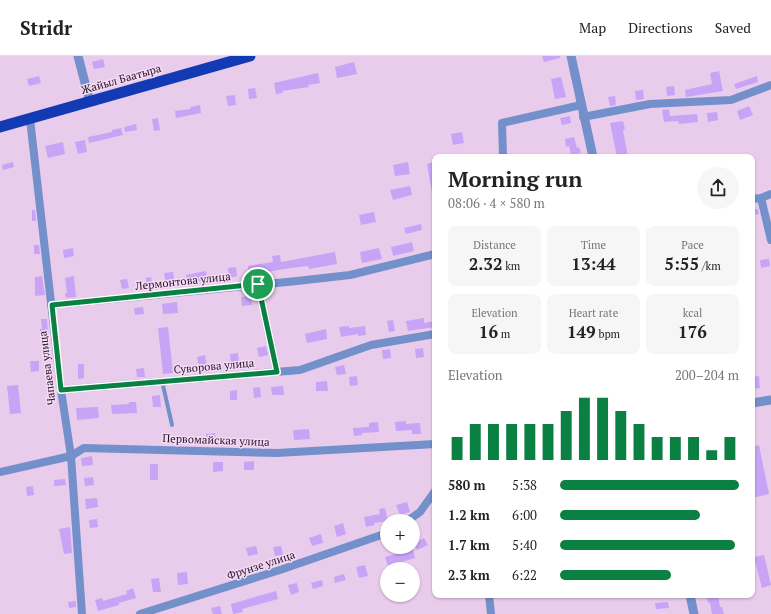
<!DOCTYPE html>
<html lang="en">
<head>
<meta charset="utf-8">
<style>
	body { margin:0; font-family:"PT Serif",serif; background:#f6f6f6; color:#222; height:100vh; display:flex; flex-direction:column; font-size:15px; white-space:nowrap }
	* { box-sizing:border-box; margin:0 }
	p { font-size:13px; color:#767676 }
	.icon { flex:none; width:22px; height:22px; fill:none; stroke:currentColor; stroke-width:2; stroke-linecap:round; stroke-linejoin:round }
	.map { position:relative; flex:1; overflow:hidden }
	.panel { position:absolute; left:432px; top:98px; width:323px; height:444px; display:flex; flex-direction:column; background:#fff; border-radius:8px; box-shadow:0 1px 3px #0004 }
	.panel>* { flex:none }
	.tools { position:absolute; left:380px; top:458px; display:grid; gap:8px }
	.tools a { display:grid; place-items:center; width:40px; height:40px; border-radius:50%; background:#fff; box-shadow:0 1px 3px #0004; font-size:20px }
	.pin { position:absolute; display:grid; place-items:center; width:34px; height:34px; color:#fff; margin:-17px; border:2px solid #fff; border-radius:50%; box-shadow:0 1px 4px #0007 }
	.round { display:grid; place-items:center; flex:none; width:42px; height:42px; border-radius:21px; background:#f6f6f6 }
	.headline { display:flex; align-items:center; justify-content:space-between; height:68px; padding:0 16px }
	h1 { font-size:22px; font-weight:800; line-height:30px }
	.figures { display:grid; grid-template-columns:repeat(3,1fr); gap:6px; height:68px; padding:4px 16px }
	.figures div { display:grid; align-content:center; border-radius:8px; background:#f6f6f6; text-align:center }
	.figures b { font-size:17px; font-weight:800 }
	.figures small { font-size:11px; font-weight:400 }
	.figures p { font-size:11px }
	.chart { height:112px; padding:8px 16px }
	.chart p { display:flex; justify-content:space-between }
	.chart svg { width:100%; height:72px; margin-top:4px; stroke:#0b8043; stroke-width:6 }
	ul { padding:0 16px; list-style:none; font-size:13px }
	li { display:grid; grid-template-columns:64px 48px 1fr; align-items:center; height:30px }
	li i { height:10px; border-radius:5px; background:#0b8043 }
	header { display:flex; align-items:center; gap:24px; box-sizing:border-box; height:56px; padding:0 20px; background:#fff; border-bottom:1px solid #e0e0e0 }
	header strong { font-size:19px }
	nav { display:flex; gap:22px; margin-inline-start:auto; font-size:14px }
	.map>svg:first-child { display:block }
	.building { fill:#c8a3f6 }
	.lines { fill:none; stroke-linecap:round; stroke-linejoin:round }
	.service { stroke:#7390cb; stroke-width:4 }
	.minor { stroke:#7390cb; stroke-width:8 }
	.tertiary { stroke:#7390cb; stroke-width:9 }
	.trunk { stroke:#123ab4; stroke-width:11 }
	.route-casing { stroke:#fff; stroke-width:8 }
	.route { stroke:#0b8043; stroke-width:5 }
	.labels { text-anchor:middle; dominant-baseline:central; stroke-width:3; stroke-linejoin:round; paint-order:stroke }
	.street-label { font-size:11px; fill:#1e141f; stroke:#f7d9f8 }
</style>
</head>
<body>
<header>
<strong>Stridr</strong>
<nav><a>Map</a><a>Directions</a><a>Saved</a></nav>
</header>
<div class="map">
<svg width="771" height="558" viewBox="0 0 771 558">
	<rect width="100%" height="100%" fill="#e9cceb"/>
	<path class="building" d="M542 0H560V2L544 6Z
		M103 3 105 11 94 13 92 6Z
		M354 6 357 18 337 22 335 11Z
		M719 15 723 35 686 41 685 34 712 28 710 17Z
		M318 17 320 27 308 29 309 31 282 35 283 37 276 38 274 27Z
		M39 20 41 27 29 30 27 23Z
		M757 20 758 26 736 33 734 28Z
		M561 21 566 41 555 43 551 23Z
		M674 30 675 39 667 40 666 31Z
		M255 32 257 42 249 43 248 33Z
		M643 34 644 43 636 44 635 35Z
		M235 39 236 49 228 50 226 40Z
		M615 40 616 49 610 50 608 41Z
		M200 49 201 57 176 62 175 55 191 53 190 51Z
		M749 50 753 59 740 64 737 55Z
		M669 53 670 60 697 58 698 66 679 68 678 65 664 66 662 54Z
		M717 56 718 64 708 66 707 57Z
		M570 60 571 67 562 69 560 62Z
		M158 62 160 74 154 75 152 63Z
		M623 65 625 73 623 74 628 101H617L610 67Z
		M136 68 137 74 125 76 124 71Z
		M121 72 123 79 89 87 88 81 112 76V74Z
		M462 76 464 87 453 89 451 78Z
		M574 81 577 92 579 91 581 97 571 99 569 90 566 91 565 83Z
		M85 84 87 96 78 98 75 86Z
		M63 86 65 98 48 102 45 90Z
		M13 106 14 111 3 114 2 109Z
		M408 106 410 118 395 120 393 109Z
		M435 106V136L432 137 427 108Z
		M410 130 412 139 393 144 390 134Z
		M758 153 759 158 752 159V154Z
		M32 154H35L36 165H32Z
		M374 156 376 166 361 169 359 159Z
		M421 168 422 174 406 178 404 172Z
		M412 186 414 195 393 200 391 191Z
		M34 189H39L40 198H34Z
		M73 192 74 200 64 202 63 194Z
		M379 192 382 203 362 207 360 196Z
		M335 196 337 208 309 213 308 210 290 212 249 219 248 210 273 206 272 200 280 199 281 206Z
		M769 203 770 210 761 212 760 204Z
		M236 211 237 220 229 222 228 212Z
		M206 215 208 224 187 227 186 219Z
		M173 216 175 228 166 229 164 217Z
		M42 220 45 239 35 240V221Z
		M74 220 76 241 66 242 65 237H67L65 222Z
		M151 221 152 229H147L146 222Z
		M127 223 129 232 122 233 120 224Z
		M251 240 252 249 242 250 241 241Z
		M177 246 178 257 163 258 162 248Z
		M143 251 144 258 135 259 134 252Z
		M424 262V267L435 265V271L408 275 406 265Z
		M41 263H47L48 279H40V273H42Z
		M393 264 395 275 389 276 387 265Z
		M349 270V272L365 270 366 279 358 280V278L341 281 339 271Z
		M168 271 173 317 163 318 158 272Z
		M326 273 327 283 307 287 305 278Z
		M266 290 268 299 259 301 257 292Z
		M423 292 424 301 416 302 415 293Z
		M390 293 391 302 383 303 382 294Z
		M238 297 239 307 231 309 230 298Z
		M205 299 207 310 199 311 197 301Z
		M30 305H39V315L31 316Z
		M78 308H84V322L78 323Z
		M344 309 346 318 337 319 335 311Z
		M144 312 145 321H137L136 313Z
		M357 320 358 329 350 330 349 321Z
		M759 320 760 332 752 333V321Z
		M327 325 328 335H316V326Z
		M18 329 21 357 10 358 7 330Z
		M283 330 284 339H272L271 331Z
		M260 331 261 341 254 342 253 332Z
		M237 334V344H230V335Z
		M160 339 161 351H153L152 340Z
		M129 346H136L137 357 112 358 111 349 129 348Z
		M98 351 99 362 77 364 76 352Z
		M406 365V368L420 367 421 378H412V374L396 375 395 366Z
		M378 366 379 376 362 377V379L354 380 353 372 369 371V367Z
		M309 373 310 383 294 384 293 374Z
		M215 377 216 388 207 389 206 378Z
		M759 389 769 438 752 442V391Z
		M92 400 93 409 82 410 81 402Z
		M254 405V414H244V406Z
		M213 406H223V415L213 416Z
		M150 408H158V424H150Z
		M93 421 94 429 85 430 84 422Z
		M65 423 66 429 54 430V424Z
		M33 430 34 439 27 440 26 431Z
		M97 442 98 451 86 453 85 443Z
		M407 446 410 456 400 459 396 449Z
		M385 452 388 465 374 467 375 469 366 471 364 461 380 458 379 453Z
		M97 463 98 471 90 472 89 464Z
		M343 467 346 478 337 481 334 470Z
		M70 471 72 497 64 498 59 473Z
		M321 478 323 487 312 490 309 482Z
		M424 482 428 489 417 494 414 488Z
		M256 490 258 498 248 500 246 492Z
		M281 490 283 499 275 500 273 491Z
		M413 493 415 502 388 510 385 501Z
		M764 499 771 529 762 532 754 501Z
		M365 509 368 520 359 522 356 511Z
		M187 516 188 528 178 529 177 517Z
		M344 518 346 524 335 527 334 521Z
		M159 522 161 536H153L151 523Z
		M322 524 323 530 313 533 311 527Z
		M297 527 299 536 291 539 288 529Z
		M133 532 136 542 119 547V549L98 555 95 544 102 542 103 545 127 538 126 535Z
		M276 535 278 543 242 553 243 556 233 558 231 548Z
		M718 539 720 551H722L724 558H712L710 547H708L707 541Z
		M76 545V551L69 552 68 546Z
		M668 546 669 552 656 553 655 547Z
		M220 550 222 558H213L211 552Z"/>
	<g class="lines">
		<path class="service" d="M162 325 172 369"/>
		<path class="minor" d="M583 61 650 48 731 44 771 29
			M30 63 61 334 71 400 82 558
			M503 101 502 67 581 49
			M761 142 771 184
			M752 143 761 142 771 138
			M258 228 277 316
			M51 249 297 225 350 219 435 198
			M61 334 300 314 371 289 435 278
			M0 416 71 400 84 392 277 397 435 388
			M407 465 420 456 435 435
			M489 539 491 558
			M140 558 280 514 387 477"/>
		<path class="tertiary" d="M78 0 90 46
			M571 0 593 101
			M752 347 771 344
			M690 539 694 558"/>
		<path class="trunk" d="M0 71 250 0"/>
	</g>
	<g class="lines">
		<defs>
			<path id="route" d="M258 228 277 316 61 334 52 249Z"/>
		</defs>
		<use href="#route" class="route-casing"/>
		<use href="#route" class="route"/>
	</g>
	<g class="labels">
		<g class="street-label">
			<text transform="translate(121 23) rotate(-16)">Жайыл Баатыра</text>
			<text transform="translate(183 225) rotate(-6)">Лермонтова улица</text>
			<text transform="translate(214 310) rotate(-5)">Суворова улица</text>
			<text transform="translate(47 312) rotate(-97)">Чапаева улица</text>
			<text transform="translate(216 384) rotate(2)">Первомайская улица</text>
			<text transform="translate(261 509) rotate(-18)">Фрунзе улица</text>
		</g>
	</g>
</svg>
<div class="tools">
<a>+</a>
<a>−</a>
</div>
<div class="pin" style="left:258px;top:228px;background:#1e9e55"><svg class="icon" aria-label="arrive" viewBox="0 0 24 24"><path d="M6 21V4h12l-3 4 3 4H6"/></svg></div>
<section class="panel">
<div class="headline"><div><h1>Morning run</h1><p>08:06 · 4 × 580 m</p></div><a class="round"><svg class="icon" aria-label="share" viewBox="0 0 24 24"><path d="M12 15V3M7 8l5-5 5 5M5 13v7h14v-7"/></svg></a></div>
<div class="figures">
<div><p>Distance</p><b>2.32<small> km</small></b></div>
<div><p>Time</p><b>13:44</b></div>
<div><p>Pace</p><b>5:55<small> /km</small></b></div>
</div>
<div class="figures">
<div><p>Elevation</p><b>16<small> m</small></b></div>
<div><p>Heart rate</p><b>149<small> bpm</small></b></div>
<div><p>kcal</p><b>176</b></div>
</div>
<div class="chart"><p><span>Elevation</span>200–204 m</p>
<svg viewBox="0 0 160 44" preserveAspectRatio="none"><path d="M5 44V30M15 44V22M25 44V22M35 44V22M45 44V22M55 44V22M65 44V14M75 44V6M85 44V6M95 44V14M105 44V22M115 44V30M125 44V30M135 44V30M145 44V38M155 44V30"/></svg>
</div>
<ul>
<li><b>580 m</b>5:38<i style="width:100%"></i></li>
<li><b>1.2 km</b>6:00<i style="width:78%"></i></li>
<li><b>1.7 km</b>5:40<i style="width:98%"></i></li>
<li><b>2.3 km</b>6:22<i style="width:62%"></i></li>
</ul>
</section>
</div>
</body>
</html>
